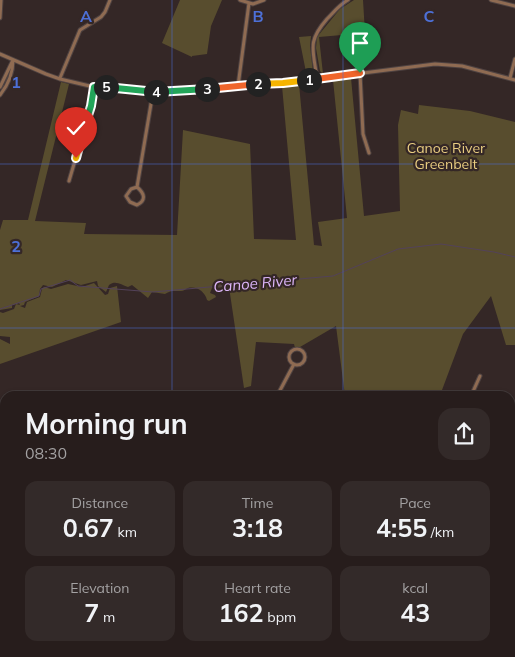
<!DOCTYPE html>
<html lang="en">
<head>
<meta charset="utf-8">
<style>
	body { margin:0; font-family:Mulish,sans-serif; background:#332a29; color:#f1f3f6; height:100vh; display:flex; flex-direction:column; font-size:19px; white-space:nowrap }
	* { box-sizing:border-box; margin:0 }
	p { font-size:16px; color:#a4a2a3 }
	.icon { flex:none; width:28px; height:28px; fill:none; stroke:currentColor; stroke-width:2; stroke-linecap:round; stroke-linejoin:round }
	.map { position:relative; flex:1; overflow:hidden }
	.side { position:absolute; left:0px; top:391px; width:515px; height:266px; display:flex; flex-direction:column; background:#271d1c; border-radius:15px 15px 0 0; box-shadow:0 1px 4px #0004,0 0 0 1px #433b3b }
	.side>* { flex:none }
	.pin { position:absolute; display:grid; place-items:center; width:42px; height:42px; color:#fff; margin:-51px -21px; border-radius:50% 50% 50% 0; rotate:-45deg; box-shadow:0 0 5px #0007 }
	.pin .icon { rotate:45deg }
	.km { position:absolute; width:25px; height:25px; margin:-12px; border-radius:50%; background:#222; color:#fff; font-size:14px; line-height:25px; text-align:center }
	.round { display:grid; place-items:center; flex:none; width:52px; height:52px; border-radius:15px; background:#332a29 }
	.headline { display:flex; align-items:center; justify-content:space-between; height:85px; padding:0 25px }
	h1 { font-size:28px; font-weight:700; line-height:38px }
	.metrics { display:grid; grid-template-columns:repeat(3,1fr); gap:8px; height:85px; padding:5px 25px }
	.metrics div { display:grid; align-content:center; border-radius:12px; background:#332a29; text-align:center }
	.metrics b { font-size:25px; font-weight:700 }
	.metrics small { font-size:14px; font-weight:400 }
	.metrics p { font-size:14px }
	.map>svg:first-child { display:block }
	.green { fill:#584d2e }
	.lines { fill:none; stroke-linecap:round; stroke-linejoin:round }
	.stream { stroke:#53425a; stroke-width:1 }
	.minor-casing { stroke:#4f4342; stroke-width:5 }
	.minor { stroke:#8f6b52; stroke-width:3 }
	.split-1-casing { stroke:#fff; stroke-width:10 }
	.split-2-casing { stroke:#fff; stroke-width:10 }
	.split-3-casing { stroke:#fff; stroke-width:10 }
	.split-4-casing { stroke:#fff; stroke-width:10 }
	.split-5-casing { stroke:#fff; stroke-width:10 }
	.split-6-casing { stroke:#fff; stroke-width:10 }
	.split-7-casing { stroke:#fff; stroke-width:10 }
	.split-1 { stroke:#f0652b; stroke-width:6 }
	.split-2 { stroke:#f5b400; stroke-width:6 }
	.split-3 { stroke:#f0652b; stroke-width:6 }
	.split-4 { stroke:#22a559; stroke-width:6 }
	.split-5 { stroke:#22a559; stroke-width:6 }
	.split-6 { stroke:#22a559; stroke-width:6 }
	.split-7 { stroke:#f5b400; stroke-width:6 }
	.grid { fill:none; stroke:#4d70d7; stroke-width:1; stroke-opacity:0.55 }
	.labels { text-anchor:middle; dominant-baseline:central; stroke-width:4.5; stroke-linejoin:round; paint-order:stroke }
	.park-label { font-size:14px; fill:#e9cd81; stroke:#342726 }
	.water-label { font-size:15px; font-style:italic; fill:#dcb5f8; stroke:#342726 }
	.grid-label { font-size:16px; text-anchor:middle; font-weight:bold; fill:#4d70d7; stroke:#342726; stroke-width:4.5; stroke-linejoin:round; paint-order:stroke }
</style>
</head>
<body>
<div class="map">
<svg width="515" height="657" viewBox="0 0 515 657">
	<rect width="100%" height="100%" fill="#342726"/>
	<path class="green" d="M180 0H224H222L211 26 207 54 192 56V57L162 43Z
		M354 0H363L365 33 319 37 323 74 320 71 316 48 317 37 340 9Z
		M311 36 310 46 313 72 311 76 307 77 299 37Z
		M351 78 364 216 400 211 398 125 401 110 418 114 419 105 470 111 515 122V345H506L491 296 463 334 442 390 400 394V396H394V394L345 396 336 326 300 347 295 348 294 344 256 342 251 386 244 388 229 287 212 288 210 293 215 295 216 297 209 301 207 300C205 292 197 286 188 288 185 289 184 291 181 291 174 291 171 290 165 294L152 292 148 298 132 285 128 287C121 285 116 280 109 285L106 292 98 286 97 281 81 285 66 280 52 287 43 285 40 289 39 296 25 302 24 305 20 306 25 308 27 302 40 297 42 289 44 287 51 289 68 284 82 287 94 283 105 295 108 294 110 288 117 286 121 322 0 364V339L10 344V337L0 336V312L3 313 14 309 16 304 20 305 19 303 12 305V308L0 310V230L3 220H28L61 82 69 84 35 221 86 223 84 234 177 235 183 130 250 144 254 239 296 240 282 86 299 84 314 245 322 246 318 222 347 218 333 80Z"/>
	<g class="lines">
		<path class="stream" d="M0 309 39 296 41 289 70 280 78 286 153 292 333 276 398 249 441 244 494 252 515 257"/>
		<defs>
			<path id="minor" d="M240 0 253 4 264 0
				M491 0 515 6
				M0 18 1 0
				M0 54 46 74 60 79 94 87 125 88 153 92 283 83 435 64 462 66 515 80
				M360 73 363 134 369 153
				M60 78 80 30 101 17 105 12 110 0
				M317 78C313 49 307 42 327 19 334 12 339 5 348 0
				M510 78 515 59
				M238 86 249 3
				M0 87 13 60
				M0 95C8 85 13 73 13 60
				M69 181 91 106 94 87
				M137 187 131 189 126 196 130 202 137 205C147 200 144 193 137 187L153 92
				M289 357a8 8 0 1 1 16 0a8 8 0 1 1-16 0Z
				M277 396 294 364
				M471 396 480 376
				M510 428H515
				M0 483 5 484
				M0 542 5 541
				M238 652V657
				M27 657 32 652
				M134 657V652"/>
		</defs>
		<use href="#minor" class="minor-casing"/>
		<use href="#minor" class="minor"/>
	</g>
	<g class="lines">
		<defs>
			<path id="split-1" d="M309 80 360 73"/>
			<path id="split-2" d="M258 84 283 83 309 80"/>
			<path id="split-3" d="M207 89 258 84"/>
			<path id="split-4" d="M156 92 207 89"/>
			<path id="split-5" d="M106 87 156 92"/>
			<path id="split-6" d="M85 125 91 106 94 87H106"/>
			<path id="split-7" d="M76 158 85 125"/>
		</defs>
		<use href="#split-1" class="split-1-casing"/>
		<use href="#split-2" class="split-2-casing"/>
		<use href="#split-3" class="split-3-casing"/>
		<use href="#split-4" class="split-4-casing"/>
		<use href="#split-5" class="split-5-casing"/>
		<use href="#split-6" class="split-6-casing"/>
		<use href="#split-7" class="split-7-casing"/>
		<use href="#split-1" class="split-1"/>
		<use href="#split-2" class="split-2"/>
		<use href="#split-3" class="split-3"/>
		<use href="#split-4" class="split-4"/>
		<use href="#split-5" class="split-5"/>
		<use href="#split-6" class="split-6"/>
		<use href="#split-7" class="split-7"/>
	</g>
	<path class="grid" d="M172 0V396M343 0V396M0 164H515M0 328H515M0 493H5M510 493H515M172 652V657M343 652V657"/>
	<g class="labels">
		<g class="park-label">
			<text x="446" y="148">Canoe River<tspan x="446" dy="16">Greenbelt</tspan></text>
		</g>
		<g class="water-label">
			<text transform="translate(255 283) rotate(-5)">Canoe River</text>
		</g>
	</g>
	<g class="grid-label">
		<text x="86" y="22">A</text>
		<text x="258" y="22">B</text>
		<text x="429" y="22">C</text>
		<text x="16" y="88">1</text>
		<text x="16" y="252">2</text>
	</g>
</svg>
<div class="pin" style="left:360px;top:73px;background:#1e9e55"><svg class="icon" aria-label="arrive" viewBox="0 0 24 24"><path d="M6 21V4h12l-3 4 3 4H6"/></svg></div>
<div class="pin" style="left:76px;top:158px;background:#d93025"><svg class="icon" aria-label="check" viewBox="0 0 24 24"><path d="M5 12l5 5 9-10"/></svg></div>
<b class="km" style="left:309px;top:80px">1</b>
<b class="km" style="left:258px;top:84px">2</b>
<b class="km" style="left:207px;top:89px">3</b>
<b class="km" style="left:156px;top:92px">4</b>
<b class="km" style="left:106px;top:87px">5</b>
<section class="side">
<div class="headline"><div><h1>Morning run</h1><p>08:30</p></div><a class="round"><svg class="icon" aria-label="share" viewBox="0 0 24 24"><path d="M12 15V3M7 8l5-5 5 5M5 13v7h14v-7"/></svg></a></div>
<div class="metrics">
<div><p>Distance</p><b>0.67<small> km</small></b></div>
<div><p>Time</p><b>3:18</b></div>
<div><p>Pace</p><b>4:55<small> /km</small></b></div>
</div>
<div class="metrics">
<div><p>Elevation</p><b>7<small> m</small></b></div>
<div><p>Heart rate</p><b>162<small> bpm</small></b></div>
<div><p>kcal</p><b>43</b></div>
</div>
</section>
</div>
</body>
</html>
